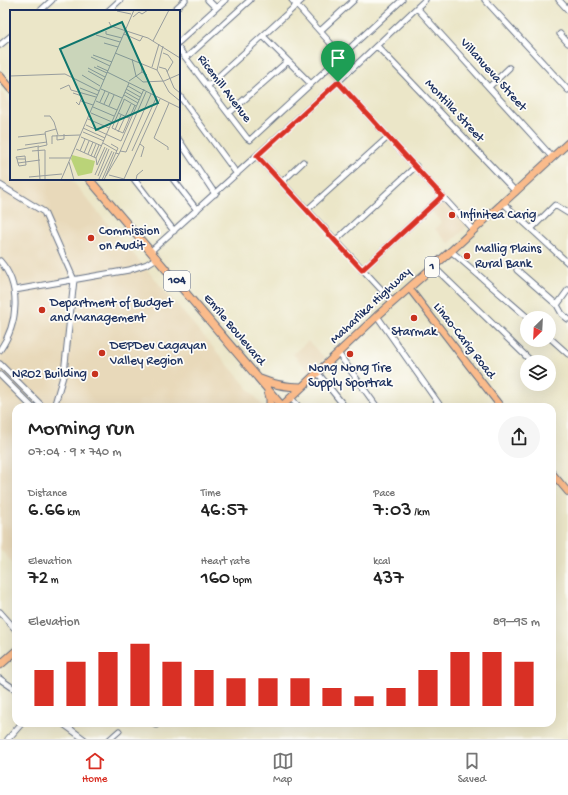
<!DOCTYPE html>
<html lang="en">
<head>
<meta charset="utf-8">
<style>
	body { margin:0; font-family:"Gochi Hand",sans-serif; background:#f6f6f6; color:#222; height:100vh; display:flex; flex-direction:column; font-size:15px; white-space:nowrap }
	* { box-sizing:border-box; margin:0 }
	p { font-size:13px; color:#767676 }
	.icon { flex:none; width:22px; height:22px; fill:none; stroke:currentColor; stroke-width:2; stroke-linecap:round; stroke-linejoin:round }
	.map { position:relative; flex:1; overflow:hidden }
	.details { position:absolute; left:12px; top:403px; width:544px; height:324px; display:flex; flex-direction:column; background:#fff; border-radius:12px; box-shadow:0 4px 16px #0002 }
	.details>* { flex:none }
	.needle { width:26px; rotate:204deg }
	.controls { position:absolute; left:520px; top:311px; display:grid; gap:8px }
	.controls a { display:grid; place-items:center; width:36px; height:36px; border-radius:50%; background:#fff; box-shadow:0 4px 16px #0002; font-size:20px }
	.pin { position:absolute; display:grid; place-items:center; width:34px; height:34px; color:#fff; margin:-41px -17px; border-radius:50% 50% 50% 0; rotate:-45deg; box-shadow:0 0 4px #0007 }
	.pin .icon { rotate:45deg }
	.round { display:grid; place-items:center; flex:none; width:42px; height:42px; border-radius:21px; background:#f6f6f6 }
	.overview { display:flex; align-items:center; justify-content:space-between; height:68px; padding:0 16px }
	h1 { font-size:22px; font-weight:600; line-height:30px }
	.figures { display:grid; grid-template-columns:repeat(3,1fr); gap:6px; height:68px; padding:4px 16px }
	.figures div { display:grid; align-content:center }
	.figures b { font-size:20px; font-weight:600 }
	.figures small { font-size:11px; font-weight:400 }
	.figures p { font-size:11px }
	.chart { height:112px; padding:8px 16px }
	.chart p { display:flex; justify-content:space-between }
	.chart svg { width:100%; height:72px; margin-top:4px; stroke:#d93025; stroke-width:6 }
	.tabs { display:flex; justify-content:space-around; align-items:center; height:56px; border-top:1px solid #e0e0e0; background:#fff; font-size:11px; color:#767676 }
	.tabs a { display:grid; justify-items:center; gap:2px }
	.tabs .active { color:#d93025 }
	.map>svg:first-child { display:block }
	.built { fill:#e8d9ba }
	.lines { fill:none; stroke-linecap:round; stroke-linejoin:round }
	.minor-casing { stroke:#646f83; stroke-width:7 }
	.major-casing { stroke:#646f83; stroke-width:8 }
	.highway-casing { stroke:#646f83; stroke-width:9 }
	.minor { stroke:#fff; stroke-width:5 }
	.major { stroke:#fabb8b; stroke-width:6 }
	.highway { stroke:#fabb8b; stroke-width:7 }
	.route-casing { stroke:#fff; stroke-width:8 }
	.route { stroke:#d93025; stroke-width:5 }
	.poi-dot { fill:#c8321e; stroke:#fdfcf7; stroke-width:1.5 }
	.labels { text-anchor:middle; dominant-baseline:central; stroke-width:3.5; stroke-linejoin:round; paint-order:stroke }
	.shield { fill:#fdfcf7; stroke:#5f6c8c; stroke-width:1 }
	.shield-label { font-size:12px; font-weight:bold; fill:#1b2f5e }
	.street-label { font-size:13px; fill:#1b2f5e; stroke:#fdfcf7 }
	.poi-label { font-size:13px; fill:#1b2f5e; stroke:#fdfcf7; text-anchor:start }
	.inset-road { fill:none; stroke:#989d9e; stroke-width:1 }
	.view { fill:#0f766e; fill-opacity:0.15; stroke:#0f766e; stroke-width:2 }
	.inset-edge { fill:none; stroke:#1b2f5e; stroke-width:2 }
</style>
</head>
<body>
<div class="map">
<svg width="568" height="739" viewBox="0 0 568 739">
	<rect width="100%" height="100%" fill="#fdfcf7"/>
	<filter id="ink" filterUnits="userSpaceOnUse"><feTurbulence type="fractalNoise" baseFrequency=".025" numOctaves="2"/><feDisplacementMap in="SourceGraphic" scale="8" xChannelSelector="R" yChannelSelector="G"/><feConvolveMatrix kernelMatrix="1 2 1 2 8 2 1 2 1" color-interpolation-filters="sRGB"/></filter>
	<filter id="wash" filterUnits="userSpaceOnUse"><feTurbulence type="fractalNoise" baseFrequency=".012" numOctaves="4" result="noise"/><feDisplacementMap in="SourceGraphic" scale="16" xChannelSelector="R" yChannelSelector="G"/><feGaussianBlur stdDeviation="0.9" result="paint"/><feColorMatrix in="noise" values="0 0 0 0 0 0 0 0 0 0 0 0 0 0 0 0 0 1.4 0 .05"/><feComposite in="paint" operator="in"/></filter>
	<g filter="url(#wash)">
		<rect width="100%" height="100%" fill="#ebe6c8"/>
		<path class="built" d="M0 90 11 104V179H71L101 216 264 407H16V567L0 549Z
			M442 197 469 225 449 244 435 229 441 222 429 209Z
			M308 341 325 358 310 372 293 354Z"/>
	</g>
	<g filter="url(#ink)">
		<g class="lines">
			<defs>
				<path id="minor" d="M208 0 216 8
					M292 0 342 56
					M485 0 568 90
					M559 0 568 10
					M417 8 552 157
					M40 11 52 0
					M108 11 120 0
					M173 11 185 0
					M320 31 354 0
					M560 34 568 43
					M263 36 311 84
					M179 42 225 0
					M0 45 11 36
					M377 46 516 192
					M179 49 247 138 250 140 402 0
					M186 58 250 0
					M338 82 473 230
					M208 86 302 0
					M489 87 509 68
					M179 95 237 174
					M229 113 288 61
					M179 140 215 194
					M257 156 393 302
					M134 179 174 231
					M173 179 197 210
					M282 182 303 162
					M0 185 44 212 74 280 64 373 54 407
					M503 203 568 263
					M308 209 388 137
					M531 229 555 205 568 213
					M336 240 416 166
					M151 251 338 82 425 0
					M451 251 528 318
					M0 261C22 286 18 324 0 350
					M433 266 532 362
					M362 270 442 196
					M517 270 557 305
					M15 290 129 270 147 264 157 258
					M568 290 557 305 562 314 568 319
					M377 316 441 407
					M549 337 568 354
					M338 353 377 407
					M0 364 43 407
					M317 372 345 407
					M0 375 32 407
					M291 398 299 407
					M0 612 16 630
					M0 679 16 690
					M62 723 84 739
					M156 725V723
					M8 739 22 723
					M110 739 119 731"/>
				<path id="major" d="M409 288 501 407
					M552 473 568 492"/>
				<path id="highway" d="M0 76 11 89
					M89 179 282 406
					M260 379C274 385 287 387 302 387
					M268 391 270 398V407
					M281 407 377 316 451 251 568 143
					M0 665 16 651"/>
			</defs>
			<use href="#minor" class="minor-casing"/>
			<use href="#major" class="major-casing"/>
			<use href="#highway" class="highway-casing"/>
			<use href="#minor" class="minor"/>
			<use href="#major" class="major"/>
			<use href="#highway" class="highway"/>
		</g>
	</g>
	<g class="lines" filter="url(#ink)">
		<defs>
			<path id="route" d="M338 82 442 196 362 270 257 156Z"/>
		</defs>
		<use href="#route" class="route-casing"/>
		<use href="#route" class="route"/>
	</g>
	<g class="poi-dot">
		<circle cx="452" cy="215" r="4"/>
		<circle cx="91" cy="238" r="4"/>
		<circle cx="467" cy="256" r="4"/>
		<circle cx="42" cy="310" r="4"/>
		<circle cx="414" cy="318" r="4"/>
		<circle cx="102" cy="353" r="4"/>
		<circle cx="350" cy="354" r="4"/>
		<circle cx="95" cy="374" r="4"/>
	</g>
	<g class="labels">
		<g class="shield">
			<rect x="425" y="257" width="14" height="20" rx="3"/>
			<rect x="164" y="271" width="26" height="20" rx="3"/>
		</g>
		<g class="shield-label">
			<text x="432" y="267">1</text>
			<text x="177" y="281">104</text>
		</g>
		<g class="street-label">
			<text transform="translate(493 75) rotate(48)">Villanueva Street</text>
			<text transform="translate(224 89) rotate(53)">Ricemill Avenue</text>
			<text transform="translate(454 111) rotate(47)">Montilla Street</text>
			<text transform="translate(371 306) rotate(-43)">Maharlika Highway</text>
			<text transform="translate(234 330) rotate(50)">Enrile Boulevard</text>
			<text transform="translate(464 341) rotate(52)">Linao-Carig Road</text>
		</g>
		<g class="poi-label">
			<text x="460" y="215">Infinitea Carig</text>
			<text x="99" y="231">Commission<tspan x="99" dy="15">on Audit</tspan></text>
			<text x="475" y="249">Mallig Plains<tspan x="475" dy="15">Rural Bank</tspan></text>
			<text x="50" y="303">Department of Budget<tspan x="50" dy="15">and Management</tspan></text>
			<text x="414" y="332" text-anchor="middle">Starmak</text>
			<text x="110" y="346">DEPDev Cagayan<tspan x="110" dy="15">Valley Region</tspan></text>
			<text x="350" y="368" text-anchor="middle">Nong Nong Tire<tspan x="350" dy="15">Supply Sportrak</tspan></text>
			<text x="87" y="374" text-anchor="end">NRO2 Building</text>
		</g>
	</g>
	<g transform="translate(10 10)">
		<rect width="170" height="170" fill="#ebe6c8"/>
		<path d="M62 145 85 151 82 163 68 166 61 149Z" fill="#bad378"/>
		<path class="inset-road" d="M107 1 121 4M123 7 129 2 132 4 138 0M99 12 101 16 138 28 170 48M96 21V24L112 28M114 24 130 31 133 26M86 25 110 32M143 31 159 0M94 33 108 37M105 43 147 60 159 82 170 91M153 43 158 45 163 52 157 62M83 45 102 52M81 47 100 56M122 49 126 66 133 72 154 71 170 64M131 53 132 62 137 65M87 56 98 61M84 57 97 63M142 57 149 34M149 57 156 59 164 78 170 83M78 58 95 67M147 60 153 36M78 61 94 70M97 62 170 98M72 65 90 76M0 66 55 64 89 81M119 71 132 62M118 76 132 84M70 78 88 85M50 79 59 75 61 80 86 87M91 79 112 88M116 79 130 87M115 82 129 90M63 83 72 86 69 95 66 92M114 85 128 93M71 91 83 95M86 91 107 100M90 92 95 81M94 94 99 83M125 95 113 123 102 118 114 90V89L126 96M99 96 104 85M83 97 104 106M81 103 102 112M108 103 119 108M34 106H40L44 112 48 125M78 109 99 118M76 115 111 131 134 79M73 118 95 128M105 120 111 105M73 122 94 131M108 122 121 94M47 125V130L54 129V124M8 127 35 124M71 127 92 136M93 133 107 141M42 134V126L70 125M130 134 134 137 131 147M15 135 37 132M66 139 86 148M7 140 29 136M35 140V170M158 140V137L144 128 159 93M22 141 35 140M70 141 75 129M110 141 116 142 141 84M122 141 147 86M74 143 79 131M106 143 109 144 136 82M78 144 83 132M81 146 86 134M84 147 89 135M39 148H60M7 149 6 147 15 146 16 155 9 156 8 153M15 149H7L8 153 30 150M59 152 64 170M87 155 86 148 119 73M87 155 95 137M85 165 97 138M99 165 114 169M88 166 99 139M96 166 109 144M19 167 52 164M89 169 102 141M114 169 150 89M30 170 28 137 37 135 35 122 46 119M51 170 124 0M92 170 104 142M94 170 108 138 101 134M126 170 127 165 133 160"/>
		<path class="view" d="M112 12 148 93 86 120 50 39Z"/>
		<rect width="170" height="170" class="inset-edge"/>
	</g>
</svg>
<div class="controls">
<a><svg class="needle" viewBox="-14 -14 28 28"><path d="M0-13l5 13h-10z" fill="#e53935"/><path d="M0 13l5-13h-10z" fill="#767676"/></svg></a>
<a><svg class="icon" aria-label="layers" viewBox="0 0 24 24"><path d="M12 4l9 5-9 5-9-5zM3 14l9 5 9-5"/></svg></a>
</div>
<div class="pin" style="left:338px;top:82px;background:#1e9e55"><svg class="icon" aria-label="arrive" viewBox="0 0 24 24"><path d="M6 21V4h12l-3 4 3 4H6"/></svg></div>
<section class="details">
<div class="overview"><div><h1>Morning run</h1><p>07:04 · 9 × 740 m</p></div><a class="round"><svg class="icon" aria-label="share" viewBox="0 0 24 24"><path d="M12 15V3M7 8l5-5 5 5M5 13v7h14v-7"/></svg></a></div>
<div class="figures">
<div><p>Distance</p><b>6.66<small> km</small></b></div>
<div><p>Time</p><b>46:57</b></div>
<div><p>Pace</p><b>7:03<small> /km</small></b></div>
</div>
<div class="figures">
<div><p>Elevation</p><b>72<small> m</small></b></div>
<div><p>Heart rate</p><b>160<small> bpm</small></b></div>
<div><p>kcal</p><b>437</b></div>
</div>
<div class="chart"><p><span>Elevation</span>89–95 m</p>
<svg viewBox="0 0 160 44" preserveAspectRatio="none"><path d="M5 44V22M15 44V17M25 44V11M35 44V6M45 44V17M55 44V22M65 44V27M75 44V27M85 44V27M95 44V33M105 44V38M115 44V33M125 44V22M135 44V11M145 44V11M155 44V17"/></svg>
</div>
</section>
</div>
<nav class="tabs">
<a class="active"><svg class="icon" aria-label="home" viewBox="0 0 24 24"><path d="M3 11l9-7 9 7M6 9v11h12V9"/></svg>Home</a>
<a><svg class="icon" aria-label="map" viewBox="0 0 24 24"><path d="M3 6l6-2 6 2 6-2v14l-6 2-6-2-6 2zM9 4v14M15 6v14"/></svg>Map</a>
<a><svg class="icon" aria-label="saved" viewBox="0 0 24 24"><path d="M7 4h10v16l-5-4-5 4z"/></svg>Saved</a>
</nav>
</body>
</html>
